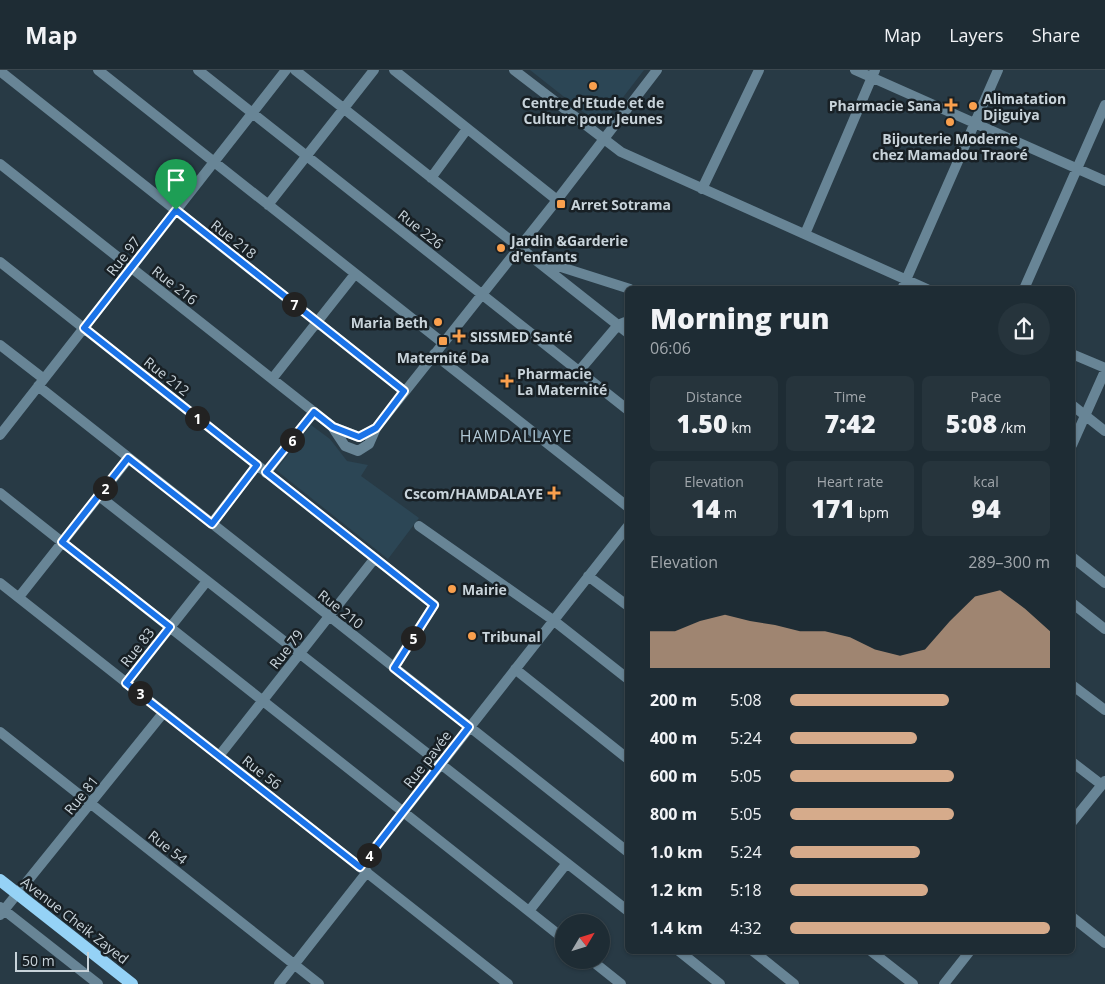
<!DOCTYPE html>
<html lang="en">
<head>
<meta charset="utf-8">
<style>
	body { margin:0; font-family:"Open Sans",sans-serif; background:#26343c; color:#f1f3f6; height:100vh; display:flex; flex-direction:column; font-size:19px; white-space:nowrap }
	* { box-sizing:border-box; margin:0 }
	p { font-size:16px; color:#a1a7ac }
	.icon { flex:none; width:28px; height:28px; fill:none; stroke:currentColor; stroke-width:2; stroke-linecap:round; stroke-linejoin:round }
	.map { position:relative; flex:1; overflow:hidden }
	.panel { position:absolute; left:625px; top:216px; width:450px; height:668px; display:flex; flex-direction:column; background:#1e2c34; border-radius:8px; box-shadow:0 1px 4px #0004,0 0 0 1px #3c484f }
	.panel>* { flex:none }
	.needle { width:32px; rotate:52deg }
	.controls { position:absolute; left:555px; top:844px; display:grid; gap:10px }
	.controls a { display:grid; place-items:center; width:55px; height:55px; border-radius:50%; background:#1e2c34; box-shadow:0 1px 4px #0004,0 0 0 1px #3c484f; font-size:25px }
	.scale { position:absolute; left:15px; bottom:12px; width:74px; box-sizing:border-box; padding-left:5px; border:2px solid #c8d3da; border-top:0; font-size:14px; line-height:18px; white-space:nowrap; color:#c8d3da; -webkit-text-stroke:4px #182025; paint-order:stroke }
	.pin { position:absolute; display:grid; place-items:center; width:42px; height:42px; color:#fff; margin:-51px -21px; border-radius:50% 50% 50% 0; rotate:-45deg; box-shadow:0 0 5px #0007 }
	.pin .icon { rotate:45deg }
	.km { position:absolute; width:25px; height:25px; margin:-12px; border-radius:50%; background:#222; color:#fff; font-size:14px; line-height:25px; text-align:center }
	.round { display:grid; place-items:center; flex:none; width:52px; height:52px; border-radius:26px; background:#26343c }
	.summary { display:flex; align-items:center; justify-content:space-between; height:85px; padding:0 25px }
	h1 { font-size:28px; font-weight:800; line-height:38px }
	.metrics { display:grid; grid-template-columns:repeat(3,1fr); gap:8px; height:85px; padding:5px 25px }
	.metrics div { display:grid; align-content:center; border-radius:8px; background:#26343c; text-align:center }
	.metrics b { font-size:25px; font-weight:800 }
	.metrics small { font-size:14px; font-weight:400 }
	.metrics p { font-size:14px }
	.chart { height:140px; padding:10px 25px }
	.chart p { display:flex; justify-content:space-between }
	.chart svg { width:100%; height:90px; margin-top:5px; fill:#d6ab8b; opacity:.7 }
	ul { padding:0 25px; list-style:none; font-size:16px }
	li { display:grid; grid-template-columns:80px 60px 1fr; align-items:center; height:38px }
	li i { height:12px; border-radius:6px; background:#d6ab8b }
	header { display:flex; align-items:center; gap:30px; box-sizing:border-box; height:70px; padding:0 25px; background:#1e2c34; border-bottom:1px solid #3c484f }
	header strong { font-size:24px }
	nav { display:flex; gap:28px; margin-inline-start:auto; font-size:18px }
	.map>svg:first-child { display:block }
	.built { fill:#2c4655 }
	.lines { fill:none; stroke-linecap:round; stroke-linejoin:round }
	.minor { stroke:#688596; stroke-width:10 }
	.major { stroke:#95d2f6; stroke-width:12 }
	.route-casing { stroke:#fff; stroke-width:10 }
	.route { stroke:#1a73e8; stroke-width:6 }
	.poi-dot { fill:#f99f4d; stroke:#182025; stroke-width:2 }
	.labels { text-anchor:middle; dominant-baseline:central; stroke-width:5; stroke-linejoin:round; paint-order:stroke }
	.poi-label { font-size:14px; font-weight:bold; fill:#c8d3da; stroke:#182025; text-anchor:start }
	.street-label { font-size:14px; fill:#c8d3da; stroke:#182025 }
	.quarter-label { font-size:16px; letter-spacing:1px; fill:#b1c8d5; stroke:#182025 }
</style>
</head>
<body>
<header>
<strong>Map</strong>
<nav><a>Map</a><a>Layers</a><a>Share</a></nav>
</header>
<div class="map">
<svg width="1105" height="914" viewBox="0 0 1105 914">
	<rect width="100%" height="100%" fill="#283a45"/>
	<path class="built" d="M530 0H644L601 56Z
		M311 355 330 369 347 391 368 395 361 406 419 448 388 489 276 400Z"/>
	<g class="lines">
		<path class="minor" d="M98 0 443 273
			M198 0 628 340
			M295 0 628 263
			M394 0 557 130
			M514 0 621 82 927 219
			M855 0 1105 111
			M0 1 404 321
			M0 94 333 357 359 367 376 358 557 130 657 0
			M431 108 467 59
			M702 119 759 0
			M268 135 374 0
			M805 164 875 0
			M539 190 630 219
			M0 192 434 535 394 597
			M902 219 998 0
			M1024 219 1105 35
			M0 275 44 309
			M434 284 628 437
			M1072 284 1105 298
			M579 301 618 255 628 251
			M272 309 355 204
			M38 316 628 782
			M1072 335 1105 361
			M333 358 345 376 358 381 369 374 376 358
			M0 365 286 0
			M1072 375 1105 301
			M266 403 314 342
			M0 423 564 869
			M99 426 628 841
			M212 453 257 395
			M419 456 553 550 628 609
			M1072 487 1105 513
			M588 506 628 536
			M0 513 508 914
			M19 527 129 388
			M1072 533 1105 559
			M515 599 628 689
			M126 613 207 511
			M1072 615 1105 640
			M0 662 319 914
			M219 686 375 488
			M1072 692 1102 715
			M1072 752 1105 711
			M360 797 628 456
			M0 837 98 914
			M529 841 567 793
			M0 845 164 642
			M1072 847 1105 873
			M679 881 720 914
			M753 881 794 914
			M871 881 913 914
			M591 890 621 914
			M279 914 367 802
			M944 914 970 881"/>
		<path class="major" d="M0 810 132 914"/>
	</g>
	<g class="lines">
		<defs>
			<path id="route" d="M176 140 404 321 376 358 359 367 333 357 314 342 266 402 434 535 394 598 469 657 360 797 126 613 170 557 62 472 128 388 212 454 257 395 84 258Z"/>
		</defs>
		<use href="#route" class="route-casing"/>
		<use href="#route" class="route"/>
	</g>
	<g class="poi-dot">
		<circle cx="593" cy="16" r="5"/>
		<path d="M948.5 27.5h5v5h5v5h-5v5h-5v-5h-5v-5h5z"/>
		<circle cx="973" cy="36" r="5"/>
		<circle cx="950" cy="52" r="5"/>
		<rect x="556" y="129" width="10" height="10" rx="2.5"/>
		<circle cx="501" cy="178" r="5"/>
		<circle cx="438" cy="252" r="5"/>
		<path d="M456.5 258.5h5v5h5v5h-5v5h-5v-5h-5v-5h5z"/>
		<rect x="438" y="266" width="10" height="10" rx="2.5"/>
		<path d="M504.5 303.5h5v5h5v5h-5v5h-5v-5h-5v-5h5z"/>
		<path d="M551.5 415.5h5v5h5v5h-5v5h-5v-5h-5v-5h5z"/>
		<circle cx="452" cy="519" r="5"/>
		<circle cx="472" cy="566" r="5"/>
	</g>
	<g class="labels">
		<g class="poi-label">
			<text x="983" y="28">Alimatation<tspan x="983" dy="16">Djiguiya</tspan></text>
			<text x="593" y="32" text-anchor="middle">Centre d'Etude et de<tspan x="593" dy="16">Culture pour Jeunes</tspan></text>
			<text x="941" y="35" text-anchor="end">Pharmacie Sana</text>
			<text x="950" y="68" text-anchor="middle">Bijouterie Moderne<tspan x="950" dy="16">chez Mamadou Traoré</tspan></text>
			<text x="571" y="134">Arret Sotrama</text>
			<text x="511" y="170">Jardin &amp;Garderie<tspan x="511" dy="16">d'enfants</tspan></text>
			<text x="428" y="252" text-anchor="end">Maria Beth</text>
			<text x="470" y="266">SISSMED Santé</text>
			<text x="443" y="287" text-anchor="middle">Maternité Da</text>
			<text x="517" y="303">Pharmacie<tspan x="517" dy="16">La Maternité</tspan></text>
			<text x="543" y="423" text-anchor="end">Cscom/HAMDALAYE</text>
			<text x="462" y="519">Mairie</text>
			<text x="482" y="566">Tribunal</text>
		</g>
		<g class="street-label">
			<text transform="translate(421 159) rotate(38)">Rue 226</text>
			<text transform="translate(234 169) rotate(38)">Rue 218</text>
			<text transform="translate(123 186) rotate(-52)">Rue 97</text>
			<text transform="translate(175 215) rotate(38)">Rue 216</text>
			<text transform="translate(167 306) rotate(38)">Rue 212</text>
			<text transform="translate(341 539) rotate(38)">Rue 210</text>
			<text transform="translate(137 577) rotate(-52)">Rue 83</text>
			<text transform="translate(286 579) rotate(-52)">Rue 79</text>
			<text transform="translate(427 689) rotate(-52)">Rue pavée</text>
			<text transform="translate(262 702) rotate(38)">Rue 56</text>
			<text transform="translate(81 725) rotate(-51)">Rue 81</text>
			<text transform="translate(168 777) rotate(38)">Rue 54</text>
			<text transform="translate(75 850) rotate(38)">Avenue Cheik Zayed</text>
		</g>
		<g class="quarter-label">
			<text x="516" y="366">HAMDALLAYE</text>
		</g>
	</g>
</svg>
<div class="controls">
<a><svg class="needle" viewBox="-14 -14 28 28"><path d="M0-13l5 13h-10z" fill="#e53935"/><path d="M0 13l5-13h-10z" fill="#a1a7ac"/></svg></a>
</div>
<div class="scale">50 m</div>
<div class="pin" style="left:176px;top:140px;background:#1e9e55"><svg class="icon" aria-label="arrive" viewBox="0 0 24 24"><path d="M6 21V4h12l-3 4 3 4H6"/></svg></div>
<b class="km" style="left:197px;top:348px">1</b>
<b class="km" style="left:105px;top:418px">2</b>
<b class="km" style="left:140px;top:623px">3</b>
<b class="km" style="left:369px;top:785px">4</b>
<b class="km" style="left:413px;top:568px">5</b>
<b class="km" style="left:292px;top:370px">6</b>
<b class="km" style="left:294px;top:234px">7</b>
<section class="panel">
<div class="summary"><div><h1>Morning run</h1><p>06:06</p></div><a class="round"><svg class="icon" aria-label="share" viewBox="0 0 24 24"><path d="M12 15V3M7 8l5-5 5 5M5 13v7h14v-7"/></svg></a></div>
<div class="metrics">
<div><p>Distance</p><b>1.50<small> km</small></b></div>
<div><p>Time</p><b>7:42</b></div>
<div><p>Pace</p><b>5:08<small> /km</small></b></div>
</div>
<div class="metrics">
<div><p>Elevation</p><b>14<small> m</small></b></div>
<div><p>Heart rate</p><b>171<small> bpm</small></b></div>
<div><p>kcal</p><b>94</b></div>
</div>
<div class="chart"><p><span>Elevation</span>289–300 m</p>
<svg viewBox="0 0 160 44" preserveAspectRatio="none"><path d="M0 44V26L10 26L20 21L30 18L40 21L50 23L60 26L70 26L80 29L90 35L100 38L110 35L120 21L130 9L140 6L150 15L160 26V44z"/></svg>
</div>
<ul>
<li><b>200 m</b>5:08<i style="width:61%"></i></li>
<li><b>400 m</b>5:24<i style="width:49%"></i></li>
<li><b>600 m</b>5:05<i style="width:63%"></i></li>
<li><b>800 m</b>5:05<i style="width:63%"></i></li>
<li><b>1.0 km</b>5:24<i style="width:50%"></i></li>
<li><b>1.2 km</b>5:18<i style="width:53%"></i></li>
<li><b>1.4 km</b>4:32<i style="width:100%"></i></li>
</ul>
</section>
</div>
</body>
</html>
